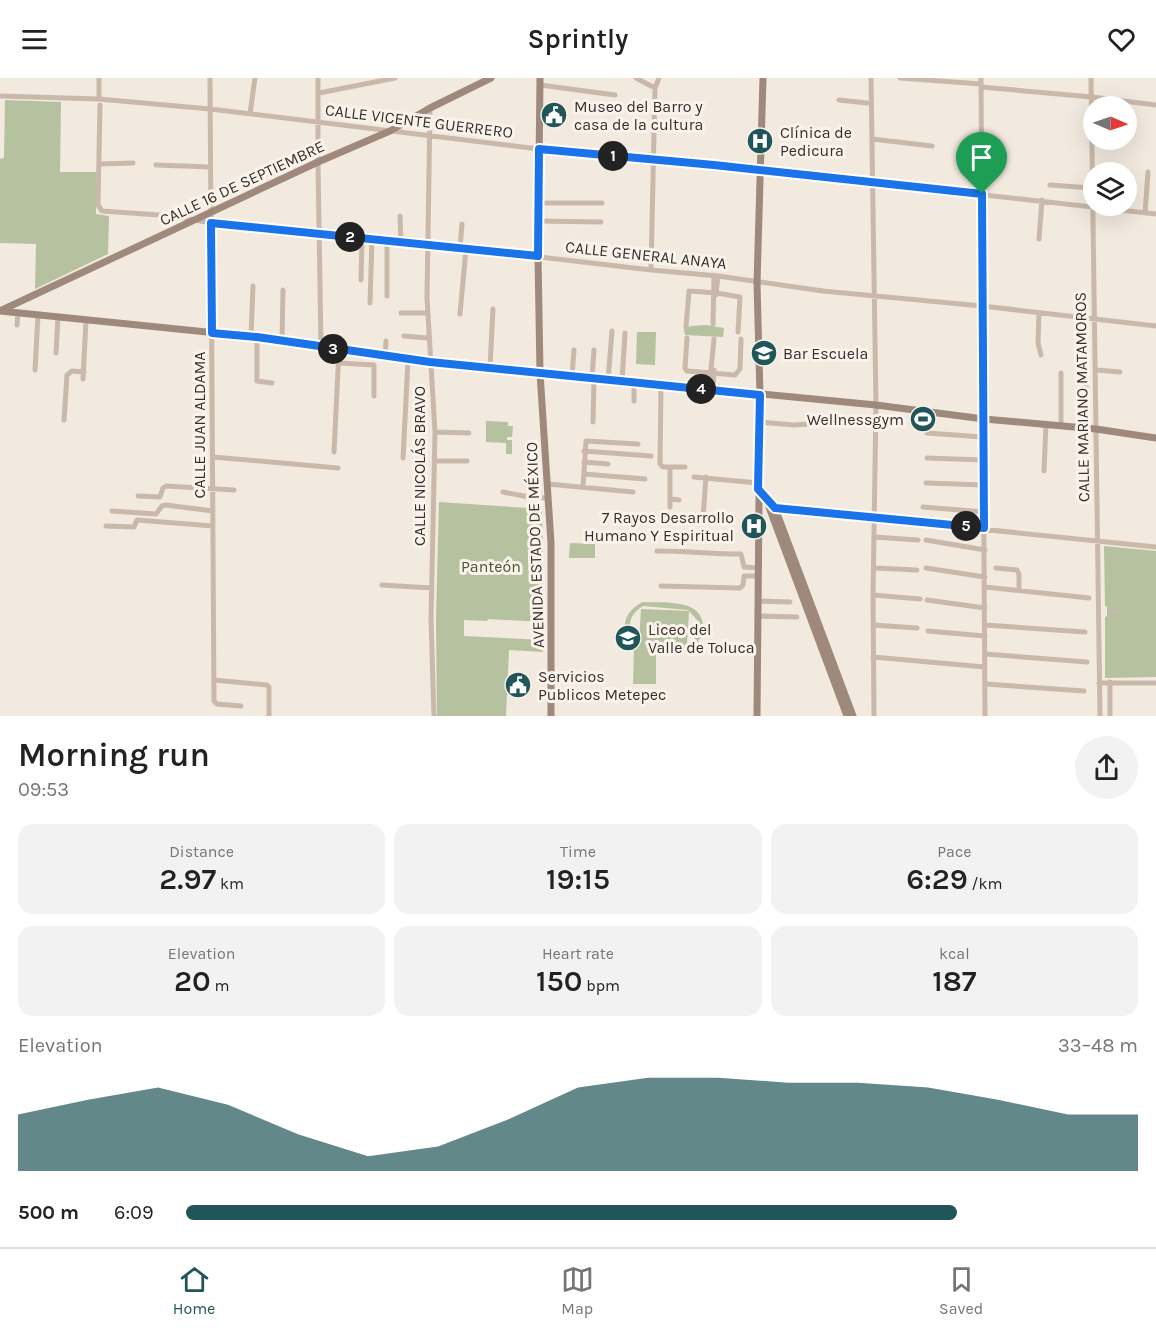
<!DOCTYPE html>
<html lang="en">
<head>
<meta charset="utf-8">
<style>
	body { margin:0; font-family:Karla,sans-serif; background:#f2f2f2; color:#222; height:100vh; display:flex; flex-direction:column; font-size:22px; white-space:nowrap }
	* { box-sizing:border-box; margin:0 }
	p { font-size:20px; color:#767676 }
	.icon { flex:none; width:33px; height:33px; fill:none; stroke:currentColor; stroke-width:2; stroke-linecap:round; stroke-linejoin:round }
	.map { position:relative; height:638px; overflow:hidden }
	.panel { display:flex; flex-direction:column; background:#fff; flex:1 }
	.panel>* { flex:none }
	.needle { width:39px; rotate:92deg }
	.tools { position:absolute; left:1083px; top:18px; display:grid; gap:12px }
	.tools a { display:grid; place-items:center; width:54px; height:54px; border-radius:50%; background:#fff; box-shadow:0 6px 24px #0002; font-size:30px }
	.pin { position:absolute; display:grid; place-items:center; width:51px; height:51px; color:#fff; margin:-62px -26px; border-radius:50% 50% 50% 0; rotate:-45deg; box-shadow:0 0 6px #0007 }
	.pin .icon { rotate:45deg }
	.km { position:absolute; width:30px; height:30px; margin:-15px; border-radius:50%; background:#222; color:#fff; font-size:16px; line-height:30px; text-align:center }
	.round { display:grid; place-items:center; flex:none; width:63px; height:63px; border-radius:32px; background:#f2f2f2 }
	.overview { display:flex; align-items:center; justify-content:space-between; height:102px; padding:0 18px }
	h1 { font-size:33px; font-weight:600; line-height:45px }
	.figures { display:grid; grid-template-columns:repeat(3,1fr); gap:9px; height:102px; padding:6px 18px }
	.figures div { display:grid; align-content:center; border-radius:15px; background:#f2f2f2; text-align:center }
	.figures b { font-size:30px; font-weight:600 }
	.figures small { font-size:16px; font-weight:400 }
	.figures p { font-size:16px }
	.chart { height:168px; padding:12px 18px }
	.chart p { display:flex; justify-content:space-between }
	.chart svg { width:100%; height:108px; margin-top:6px; fill:#205659; opacity:.7 }
	ul { padding:0 18px; list-style:none; font-size:20px }
	li { display:grid; grid-template-columns:96px 72px 1fr; align-items:center; height:45px }
	li i { height:15px; border-radius:8px; background:#205659 }
	header { display:flex; justify-content:space-between; align-items:center; height:78px; padding:0 18px; background:#fff; font-size:27px; font-weight:600 }
	.tab-bar { display:flex; justify-content:space-around; align-items:center; height:84px; border-top:2px solid #e0e0e0; background:#fff; font-size:16px; color:#767676 }
	.tab-bar a { display:grid; justify-items:center; gap:3px }
	.tab-bar .current { color:#205659 }
	.map>svg:first-child { display:block }
	.green { fill:#b6c19f; fill-rule:evenodd }
	.lines { fill:none; stroke-linecap:round; stroke-linejoin:round }
	.street { stroke:#cab9ab; stroke-width:5 }
	.secondary { stroke:#9e897c; stroke-width:7 }
	.route-casing { stroke:#fff; stroke-width:12 }
	.route { stroke:#1a73e8; stroke-width:8 }
	.labels { text-anchor:middle; dominant-baseline:central; stroke-width:6; stroke-linejoin:round; paint-order:stroke }
	.poi-label { font-size:16px; fill:#392f2a; stroke:#faf3ec; text-anchor:start }
	.street-label { font-size:16px; fill:#392f2a; stroke:#faf3ec }
	.park-label { font-size:16px; fill:#48562f; stroke:#faf3ec }
</style>
</head>
<body>
<header><svg class="icon" aria-label="menu" viewBox="0 0 24 24"><path d="M4 6h16M4 12h16M4 18h16"/></svg>Sprintly<svg class="icon" aria-label="heart" viewBox="0 0 24 24"><path d="M12 20l-8-8c-3-5 5-10 8-4 3-6 11-1 8 4z"/></svg></header>
<div class="map">
<svg width="1156" height="638" viewBox="0 0 1156 638">
	<rect width="100%" height="100%" fill="#f2e9df"/>
	<path class="green" d="M5 22 61 24 60 94H96V136L109 138 108 176 35 211 36 166 0 165V81L4 80Z
		M706 247 724 250 723 259 685 257 684 251 691 248Z
		M637 254H656L655 287 636 286Z
		M486 343 508 344V348H513L512 359H507V362H512V376H506V365L486 364Z
		M439 424 542 431 544 544 488 541 487 543 464 542V558L544 562 543 574 509 572 506 638H437L436 540Z
		M570 465 595 466V480H569Z
		M1104 468 1156 473V599L1105 600V539L1107 538V529L1105 528Z
		M643 524C662 525 702 520 703 548 703 557 700 563 693 569L694 574 656 572V606H633L634 571H642L631 570 632 564C618 549 626 532 643 524ZM643 528 688 532 698 543 695 560 687 566 689 533 641 531 639 564C625 552 628 537 643 528Z"/>
	<g class="lines">
		<path class="street" d="M99 0V21
			M210 0 214 623 217 626 241 628
			M318 0V84L321 269
			M636 0 655 10
			M871 0 876 327 873 517 874 638
			M900 0 981 6
			M981 0 985 638
			M1091 0 1100 638
			M540 7 615 17
			M981 9 1092 19 1156 27
			M319 15 395 0
			M0 18 99 21 210 31 539 71 714 87 1156 136
			M839 22 867 25
			M100 27 98 127 102 133 173 138 211 145 428 166 651 192 718 198 823 213 982 228 1156 248
			M430 30 427 220 435 354 431 541 434 638
			M250 36 255 0
			M872 61 932 68
			M99 86 133 85
			M156 87 210 89
			M1050 107 1092 110
			M539 125H602
			M1145 135 1148 94
			M400 138 401 164
			M539 143 601 144
			M1039 161 1042 122
			M460 170 462 146
			M651 192 655 10 659 0
			M361 202 362 161
			M716 217 718 198
			M387 218V163
			M370 225 372 161
			M401 235H427
			M1039 235 1038 265 1041 277
			M460 236 466 171
			M713 246 714 197
			M17 247 18 235
			M686 249 689 213 717 215 740 219 738 254
			M251 258 253 208
			M404 258 428 260
			M257 259V303L272 305
			M687 260 685 290 687 293 735 297 740 291 741 261
			M282 263 283 212
			M56 275 58 239
			M385 278 386 263
			M339 285 374 287V318
			M490 289 493 231
			M35 292 38 237
			M1096 292 1120 294
			M1086 297V350
			M572 298 574 272
			M592 300 594 272
			M83 301 86 242
			M608 302 612 253
			M622 303 625 255
			M661 307 660 386 663 389H685
			M709 311 714 261
			M713 312 714 292
			M634 323V304
			M64 342 67 297 72 293 84 294
			M593 344 594 300
			M760 344 794 347 825 345
			M1061 348V295
			M435 354 469 355
			M927 355 983 359
			M584 373 651 378
			M334 374 339 272
			M213 379 338 390
			M403 380 408 282
			M927 380 983 382
			M435 383H467
			M584 384 608 386
			M670 389V429
			M1044 393 1046 346
			M584 396 645 401
			M694 399 758 405
			M926 405 984 407
			M548 406 633 414
			M583 409 586 363 638 366
			M503 414 529 419 548 420
			M138 418 160 419 163 410 166 408 234 412
			M670 421 679 422
			M923 429 984 434
			M775 430 1156 469
			M112 433 156 436 162 428 166 427 213 433
			M661 438 727 442
			M703 440 706 399
			M106 448 134 449 137 442 213 448
			M874 459 918 462
			M926 462 985 472
			M657 473C685 473 713 476 741 476L744 489 758 490
			M874 490 917 492
			M926 490 985 499
			M996 490 1017 492 1019 496V512
			M382 507 432 510
			M661 508 740 510 743 507 744 498H758
			M985 509 1089 520
			M873 517 920 521
			M927 522 985 530
			M758 523 790 524
			M1114 534H1116
			M757 538 797 539
			M873 547 917 550
			M985 547 1085 554
			M928 553 985 558
			M985 576 1087 584
			M873 579 985 589
			M214 602 267 607 269 609V638
			M1110 604V638
			M1099 605H1156
			M985 606 1084 613"/>
		<path class="secondary" d="M540 0 538 178 540 295 551 465V638
			M2 232 318 84 390 53 430 30 491 0
			M0 233 257 259 430 284 876 327 984 341 1096 351 1156 360
			M758 411 775 430 853 638
			M769 429 847 638
			M757 638 760 317 757 205 763 0"/>
	</g>
	<g class="lines">
		<defs>
			<path id="route" d="M539 71 714 87 982 116 984 450 775 430 758 411 760 317 430 284 257 259 212 255 211 145 538 178Z"/>
		</defs>
		<use href="#route" class="route-casing"/>
		<use href="#route" class="route"/>
	</g>
	<defs>
		<symbol id="civic-disc" viewBox="-11 -11 22 22"><circle r="9.5" fill="#205659" stroke="#faf3ec"/><path d="M-.6-6.5H3V-4.5H.6V-3L4-1V1h2V6H-6V1h2V-1L-.6-3ZM-1.2 2.5V6h2.4V2.5Z" fill="#fff"/></symbol>
		<symbol id="hospital-disc" viewBox="-11 -11 22 22"><circle r="9.5" fill="#205659" stroke="#faf3ec"/><path d="M-5-5h3v3.5h4V-5h3V5h-3V1.5h-4V5h-3Z" fill="#fff"/></symbol>
		<symbol id="university-disc" viewBox="-11 -11 22 22"><circle r="9.5" fill="#205659" stroke="#faf3ec"/><path d="M0-5L7-2L0 1L-7-2ZM-4 1L0 2.5L4 1V4Q0 6-4 4Z" fill="#fff"/></symbol>
		<symbol id="stadium-disc" viewBox="-11 -11 22 22"><circle r="9.5" fill="#205659" stroke="#faf3ec"/><path d="M0-5a6.5 5 0 1 0 0 10a6.5 5 0 1 0 0-10ZM-3.5-1.8h7v3.6h-7Z" fill="#fff"/></symbol>
		<symbol id="school-disc" viewBox="-11 -11 22 22"><circle r="9.5" fill="#205659" stroke="#faf3ec"/><path d="M0-5L7-2L0 1L-7-2ZM-4 1L0 2.5L4 1V4Q0 6-4 4Z" fill="#fff"/></symbol>
	</defs>
	<g fill-rule="evenodd">
		<use href="#civic-disc" x="539" y="22" width="30" height="30"/>
		<use href="#hospital-disc" x="745" y="48" width="30" height="30"/>
		<use href="#university-disc" x="749" y="260" width="30" height="30"/>
		<use href="#stadium-disc" x="908" y="326" width="30" height="30"/>
		<use href="#hospital-disc" x="739" y="433" width="30" height="30"/>
		<use href="#school-disc" x="613" y="545" width="30" height="30"/>
		<use href="#civic-disc" x="503" y="592" width="30" height="30"/>
	</g>
	<g class="labels">
		<g class="poi-label">
			<text x="574" y="28">Museo del Barro y<tspan x="574" dy="18">casa de la cultura</tspan></text>
			<text x="780" y="54">Clínica de<tspan x="780" dy="18">Pedicura</tspan></text>
			<text x="783" y="275">Bar Escuela</text>
			<text x="904" y="341" text-anchor="end">Wellnessgym</text>
			<text x="734" y="439" text-anchor="end">7 Rayos Desarrollo<tspan x="734" dy="18">Humano Y Espiritual</tspan></text>
			<text x="648" y="551">Liceo del<tspan x="648" dy="18">Valle de Toluca</tspan></text>
			<text x="538" y="598">Servicios<tspan x="538" dy="18">Publicos Metepec</tspan></text>
		</g>
		<g class="street-label">
			<text transform="translate(419 43) rotate(7)">CALLE VICENTE GUERRERO</text>
			<text transform="translate(242 105) rotate(-25)">CALLE 16 DE SEPTIEMBRE</text>
			<text transform="translate(646 177) rotate(6)">CALLE GENERAL ANAYA</text>
			<text transform="translate(1082 319) rotate(-91)">CALLE MARIANO MATAMOROS</text>
			<text transform="translate(199 347) rotate(-90)">CALLE JUAN ALDAMA</text>
			<text transform="translate(419 388) rotate(-90)">CALLE NICOLÁS BRAVO</text>
			<text transform="translate(535 467) rotate(-92)">AVENIDA ESTADO DE MÉXICO</text>
		</g>
		<g class="park-label">
			<text x="491" y="488">Panteón</text>
		</g>
	</g>
</svg>
<div class="tools">
<a><svg class="needle" viewBox="-14 -14 28 28"><path d="M0-13l5 13h-10z" fill="#e53935"/><path d="M0 13l5-13h-10z" fill="#767676"/></svg></a>
<a><svg class="icon" aria-label="layers" viewBox="0 0 24 24"><path d="M12 4l9 5-9 5-9-5zM3 14l9 5 9-5"/></svg></a>
</div>
<div class="pin" style="left:982px;top:116px;background:#1e9e55"><svg class="icon" aria-label="arrive" viewBox="0 0 24 24"><path d="M6 21V4h12l-3 4 3 4H6"/></svg></div>
<b class="km" style="left:613px;top:78px">1</b>
<b class="km" style="left:350px;top:159px">2</b>
<b class="km" style="left:333px;top:271px">3</b>
<b class="km" style="left:701px;top:311px">4</b>
<b class="km" style="left:966px;top:448px">5</b>
</div>
<section class="panel">
<div class="overview"><div><h1>Morning run</h1><p>09:53</p></div><a class="round"><svg class="icon" aria-label="share" viewBox="0 0 24 24"><path d="M12 15V3M7 8l5-5 5 5M5 13v7h14v-7"/></svg></a></div>
<div class="figures">
<div><p>Distance</p><b>2.97<small> km</small></b></div>
<div><p>Time</p><b>19:15</b></div>
<div><p>Pace</p><b>6:29<small> /km</small></b></div>
</div>
<div class="figures">
<div><p>Elevation</p><b>20<small> m</small></b></div>
<div><p>Heart rate</p><b>150<small> bpm</small></b></div>
<div><p>kcal</p><b>187</b></div>
</div>
<div class="chart"><p><span>Elevation</span>33–48 m</p>
<svg viewBox="0 0 160 44" preserveAspectRatio="none"><path d="M0 44V21L10 15L20 10L30 17L40 29L50 38L60 34L70 23L80 10L90 6L100 6L110 8L120 8L130 10L140 15L150 21L160 21V44z"/></svg>
</div>
<ul>
<li><b>500 m</b>6:09<i style="width:81%"></i></li>
</ul>
</section>
<nav class="tab-bar">
<a class="current"><svg class="icon" aria-label="home" viewBox="0 0 24 24"><path d="M3 11l9-7 9 7M6 9v11h12V9"/></svg>Home</a>
<a><svg class="icon" aria-label="map" viewBox="0 0 24 24"><path d="M3 6l6-2 6 2 6-2v14l-6 2-6-2-6 2zM9 4v14M15 6v14"/></svg>Map</a>
<a><svg class="icon" aria-label="saved" viewBox="0 0 24 24"><path d="M7 4h10v16l-5-4-5 4z"/></svg>Saved</a>
</nav>
</body>
</html>
